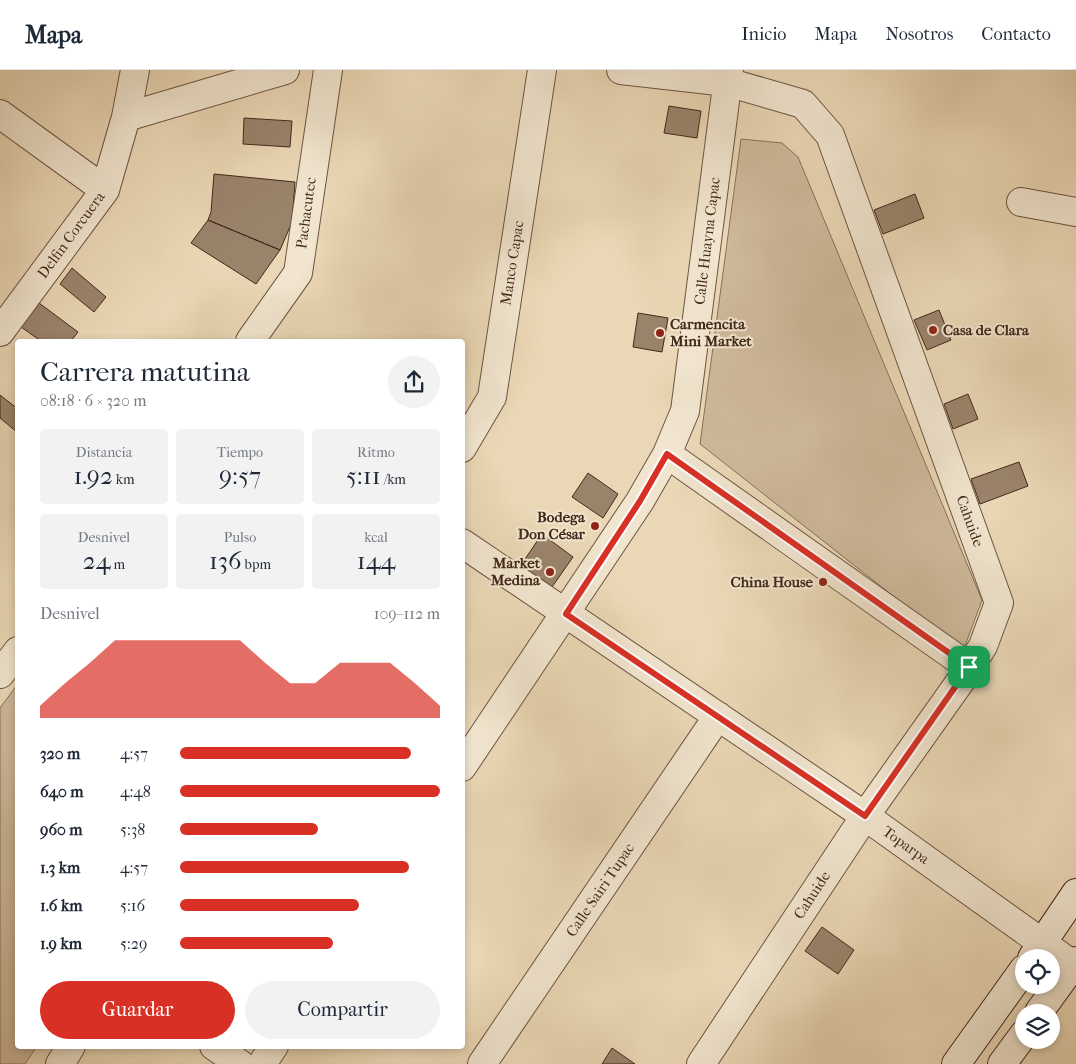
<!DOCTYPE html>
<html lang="es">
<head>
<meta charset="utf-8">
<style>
	body { margin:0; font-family:"IM FELL French Canon",serif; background:#f2f2f3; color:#1f2937; height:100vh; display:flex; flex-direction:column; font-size:19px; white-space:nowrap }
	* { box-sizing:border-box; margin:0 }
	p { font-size:16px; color:#747a83 }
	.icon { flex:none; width:28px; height:28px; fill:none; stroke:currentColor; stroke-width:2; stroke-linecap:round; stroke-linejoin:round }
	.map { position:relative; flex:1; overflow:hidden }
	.side { position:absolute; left:15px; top:269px; width:450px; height:710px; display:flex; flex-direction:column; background:#fff; border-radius:5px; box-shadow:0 2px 8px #0003 }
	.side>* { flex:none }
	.fabs { position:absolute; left:1015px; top:879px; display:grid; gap:10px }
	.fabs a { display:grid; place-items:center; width:45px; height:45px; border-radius:50%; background:#fff; box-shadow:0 2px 8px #0003; font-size:25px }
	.pin { position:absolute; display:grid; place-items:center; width:42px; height:42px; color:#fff; margin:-21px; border-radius:10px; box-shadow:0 2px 8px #0006 }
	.round { display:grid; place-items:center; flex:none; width:52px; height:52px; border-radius:26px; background:#f2f2f3 }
	.headline { display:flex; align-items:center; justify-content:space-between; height:85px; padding:0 25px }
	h1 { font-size:28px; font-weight:600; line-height:38px }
	.stats { display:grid; grid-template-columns:repeat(3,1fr); gap:8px; height:85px; padding:5px 25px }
	.stats div { display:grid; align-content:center; border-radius:5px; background:#f2f2f3; text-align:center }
	.stats b { font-size:25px; font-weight:600 }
	.stats small { font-size:14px; font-weight:400 }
	.stats p { font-size:14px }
	.chart { height:140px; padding:10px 25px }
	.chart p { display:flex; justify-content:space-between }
	.chart svg { width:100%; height:90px; margin-top:5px; fill:#d93025; opacity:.7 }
	.button { display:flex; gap:10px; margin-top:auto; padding:10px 25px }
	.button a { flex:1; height:58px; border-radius:30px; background:#d93025; color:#fff; font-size:20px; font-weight:600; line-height:58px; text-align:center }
	.button a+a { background:#f2f2f3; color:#1f2937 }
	ul { padding:0 25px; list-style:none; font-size:16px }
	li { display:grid; grid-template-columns:80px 60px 1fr; align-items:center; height:38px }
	li i { height:12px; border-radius:6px; background:#d93025 }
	header { display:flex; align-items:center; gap:30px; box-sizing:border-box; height:70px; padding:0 25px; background:#fff; border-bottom:1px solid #e0e1e3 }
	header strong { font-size:24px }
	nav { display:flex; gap:28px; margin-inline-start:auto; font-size:18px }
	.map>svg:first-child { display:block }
	.green { fill:#ceb99b; stroke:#88715a }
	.building { fill:#9a836b; stroke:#43291a }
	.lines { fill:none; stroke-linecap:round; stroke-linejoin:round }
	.street-casing { stroke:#6d5441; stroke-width:30 }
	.secondary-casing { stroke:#43291a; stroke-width:30 }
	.street { stroke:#f1e5cf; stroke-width:28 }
	.secondary { stroke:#f1e5cf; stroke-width:28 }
	.route-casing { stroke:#fff; stroke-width:10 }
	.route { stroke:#d93025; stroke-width:6 }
	.poi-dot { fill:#8f2418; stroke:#f1e5cf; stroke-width:2 }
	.labels { text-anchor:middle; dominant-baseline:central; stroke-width:4; stroke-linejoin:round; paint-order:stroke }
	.street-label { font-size:15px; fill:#43291a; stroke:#f1e5cf }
	.poi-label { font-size:15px; font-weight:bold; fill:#43291a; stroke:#f1e5cf; text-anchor:end }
</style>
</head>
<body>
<header>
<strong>Mapa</strong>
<nav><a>Inicio</a><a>Mapa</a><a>Nosotros</a><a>Contacto</a></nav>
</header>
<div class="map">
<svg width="1076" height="994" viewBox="0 0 1076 994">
	<rect width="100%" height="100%" fill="#ead7b5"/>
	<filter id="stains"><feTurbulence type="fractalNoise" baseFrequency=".004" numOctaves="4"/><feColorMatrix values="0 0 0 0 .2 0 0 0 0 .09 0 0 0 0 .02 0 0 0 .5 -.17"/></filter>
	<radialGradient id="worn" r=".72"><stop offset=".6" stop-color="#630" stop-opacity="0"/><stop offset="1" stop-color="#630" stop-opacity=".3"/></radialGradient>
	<path class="green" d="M741 69 782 73 798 87 982 530 963 581 700 374Z
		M17 615 18 976H37L25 994H0V638Z"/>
	<path class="building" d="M669 36 701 41 697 68 664 63Z
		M244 48 292 51 290 77 243 74Z
		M214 104 295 112 292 152 280 180 208 150 211 142Z
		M915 124 924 148 883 164 874 140Z
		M208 150 280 180 256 214 191 173Z
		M72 198 106 227 94 242 60 214Z
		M39 233 78 262 71 271H41L21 257Z
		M939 240 951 270 927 280 914 250Z
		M638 243 668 248 662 282 633 277Z
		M968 324 978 349 953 359 944 334Z
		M0 325 18 339 17 362 0 348Z
		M1019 392 1028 416 980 434 971 409Z
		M588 403 618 424 603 448 572 427Z
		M542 464 573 487 552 517 521 495Z
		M822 857 854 880 838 904 805 881Z
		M612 978 635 994H602Z"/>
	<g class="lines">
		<defs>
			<path id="street" d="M621 0 727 12 803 34 830 65 999 533 983 576 962 609 865 746 701 994
				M0 44 105 120
				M126 47 285 0
				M1021 132 1076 142
				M0 262 105 120 126 47 135 0
				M250 271 298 203 328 0
				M462 378 492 327 542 0
				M667 384 969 597
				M462 473 865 746 1073 895
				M0 604 18 581
				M462 697 640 431 667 384 685 341 729 0
				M214 976 240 994
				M60 994 71 976
				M262 994 274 976
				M482 994 718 646"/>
			<path id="secondary" d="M1032 888 1076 823
				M1039 942 1076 891
				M956 994 1024 899
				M1002 994 1024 964"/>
		</defs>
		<use href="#street" class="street-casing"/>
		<use href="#secondary" class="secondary-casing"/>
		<use href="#street" class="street"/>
		<use href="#secondary" class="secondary"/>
	</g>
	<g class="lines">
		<defs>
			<path id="route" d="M667 384 969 597 865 746 566 544 640 431Z"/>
		</defs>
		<use href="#route" class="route-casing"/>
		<use href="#route" class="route"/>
	</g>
	<g class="poi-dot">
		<circle cx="933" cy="260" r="5"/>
		<circle cx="660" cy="263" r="5"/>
		<circle cx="595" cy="456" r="5"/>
		<circle cx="550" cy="502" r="5"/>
		<circle cx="823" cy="512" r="5"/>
	</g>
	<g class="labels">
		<g class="street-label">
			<text transform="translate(306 143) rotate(-82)">Pachacutec</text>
			<text transform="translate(71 165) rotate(-54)">Delfin Corcuera</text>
			<text transform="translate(707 171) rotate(-83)">Calle Huayna Capac</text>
			<text transform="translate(512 193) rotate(-81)">Manco Capac</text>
			<text transform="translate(970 451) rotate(70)">Cahuide</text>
			<text transform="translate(906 775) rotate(36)">Toparpa</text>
			<text transform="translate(600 820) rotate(-56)">Calle Sairi Tupac</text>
			<text transform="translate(812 825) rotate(-57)">Cahuide</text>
		</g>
		<g class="poi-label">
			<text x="670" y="254" text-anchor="start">Carmencita<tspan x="670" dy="17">Mini Market</tspan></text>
			<text x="943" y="260" text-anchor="start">Casa de Clara</text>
			<text x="585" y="447">Bodega<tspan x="585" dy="17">Don César</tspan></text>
			<text x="540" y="493">Market<tspan x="540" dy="17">Medina</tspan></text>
			<text x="813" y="512">China House</text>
		</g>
	</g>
	<rect width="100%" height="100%" filter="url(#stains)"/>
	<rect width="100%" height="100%" fill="url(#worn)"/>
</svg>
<div class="fabs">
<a><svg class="icon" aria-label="locate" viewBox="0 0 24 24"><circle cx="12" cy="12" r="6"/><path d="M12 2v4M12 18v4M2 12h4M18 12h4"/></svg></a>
<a><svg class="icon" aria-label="layers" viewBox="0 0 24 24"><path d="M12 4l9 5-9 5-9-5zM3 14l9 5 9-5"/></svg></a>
</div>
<div class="pin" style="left:969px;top:597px;background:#1e9e55"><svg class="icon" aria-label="arrive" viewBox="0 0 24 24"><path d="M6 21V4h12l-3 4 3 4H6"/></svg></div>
<section class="side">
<div class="headline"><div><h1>Carrera matutina</h1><p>08:18 · 6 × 320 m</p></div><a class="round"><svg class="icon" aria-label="share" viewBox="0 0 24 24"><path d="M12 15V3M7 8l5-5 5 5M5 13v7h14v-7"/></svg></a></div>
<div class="stats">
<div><p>Distancia</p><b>1.92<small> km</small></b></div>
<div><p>Tiempo</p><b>9:57</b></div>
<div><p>Ritmo</p><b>5:11<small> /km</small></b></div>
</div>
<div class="stats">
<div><p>Desnivel</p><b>24<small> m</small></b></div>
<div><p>Pulso</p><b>136<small> bpm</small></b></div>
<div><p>kcal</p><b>144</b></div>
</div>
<div class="chart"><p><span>Desnivel</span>109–112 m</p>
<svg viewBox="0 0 160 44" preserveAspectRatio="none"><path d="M0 44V38L10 27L20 17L30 6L40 6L50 6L60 6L70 6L80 6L90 17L100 27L110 27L120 17L130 17L140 17L150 27L160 38V44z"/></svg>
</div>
<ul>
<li><b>320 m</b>4:57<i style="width:89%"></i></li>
<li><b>640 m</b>4:48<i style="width:100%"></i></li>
<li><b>960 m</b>5:38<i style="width:53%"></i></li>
<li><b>1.3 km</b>4:57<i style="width:88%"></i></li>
<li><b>1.6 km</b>5:16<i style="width:69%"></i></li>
<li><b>1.9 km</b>5:29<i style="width:59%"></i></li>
</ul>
<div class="button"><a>Guardar</a><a>Compartir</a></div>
</section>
</div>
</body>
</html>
